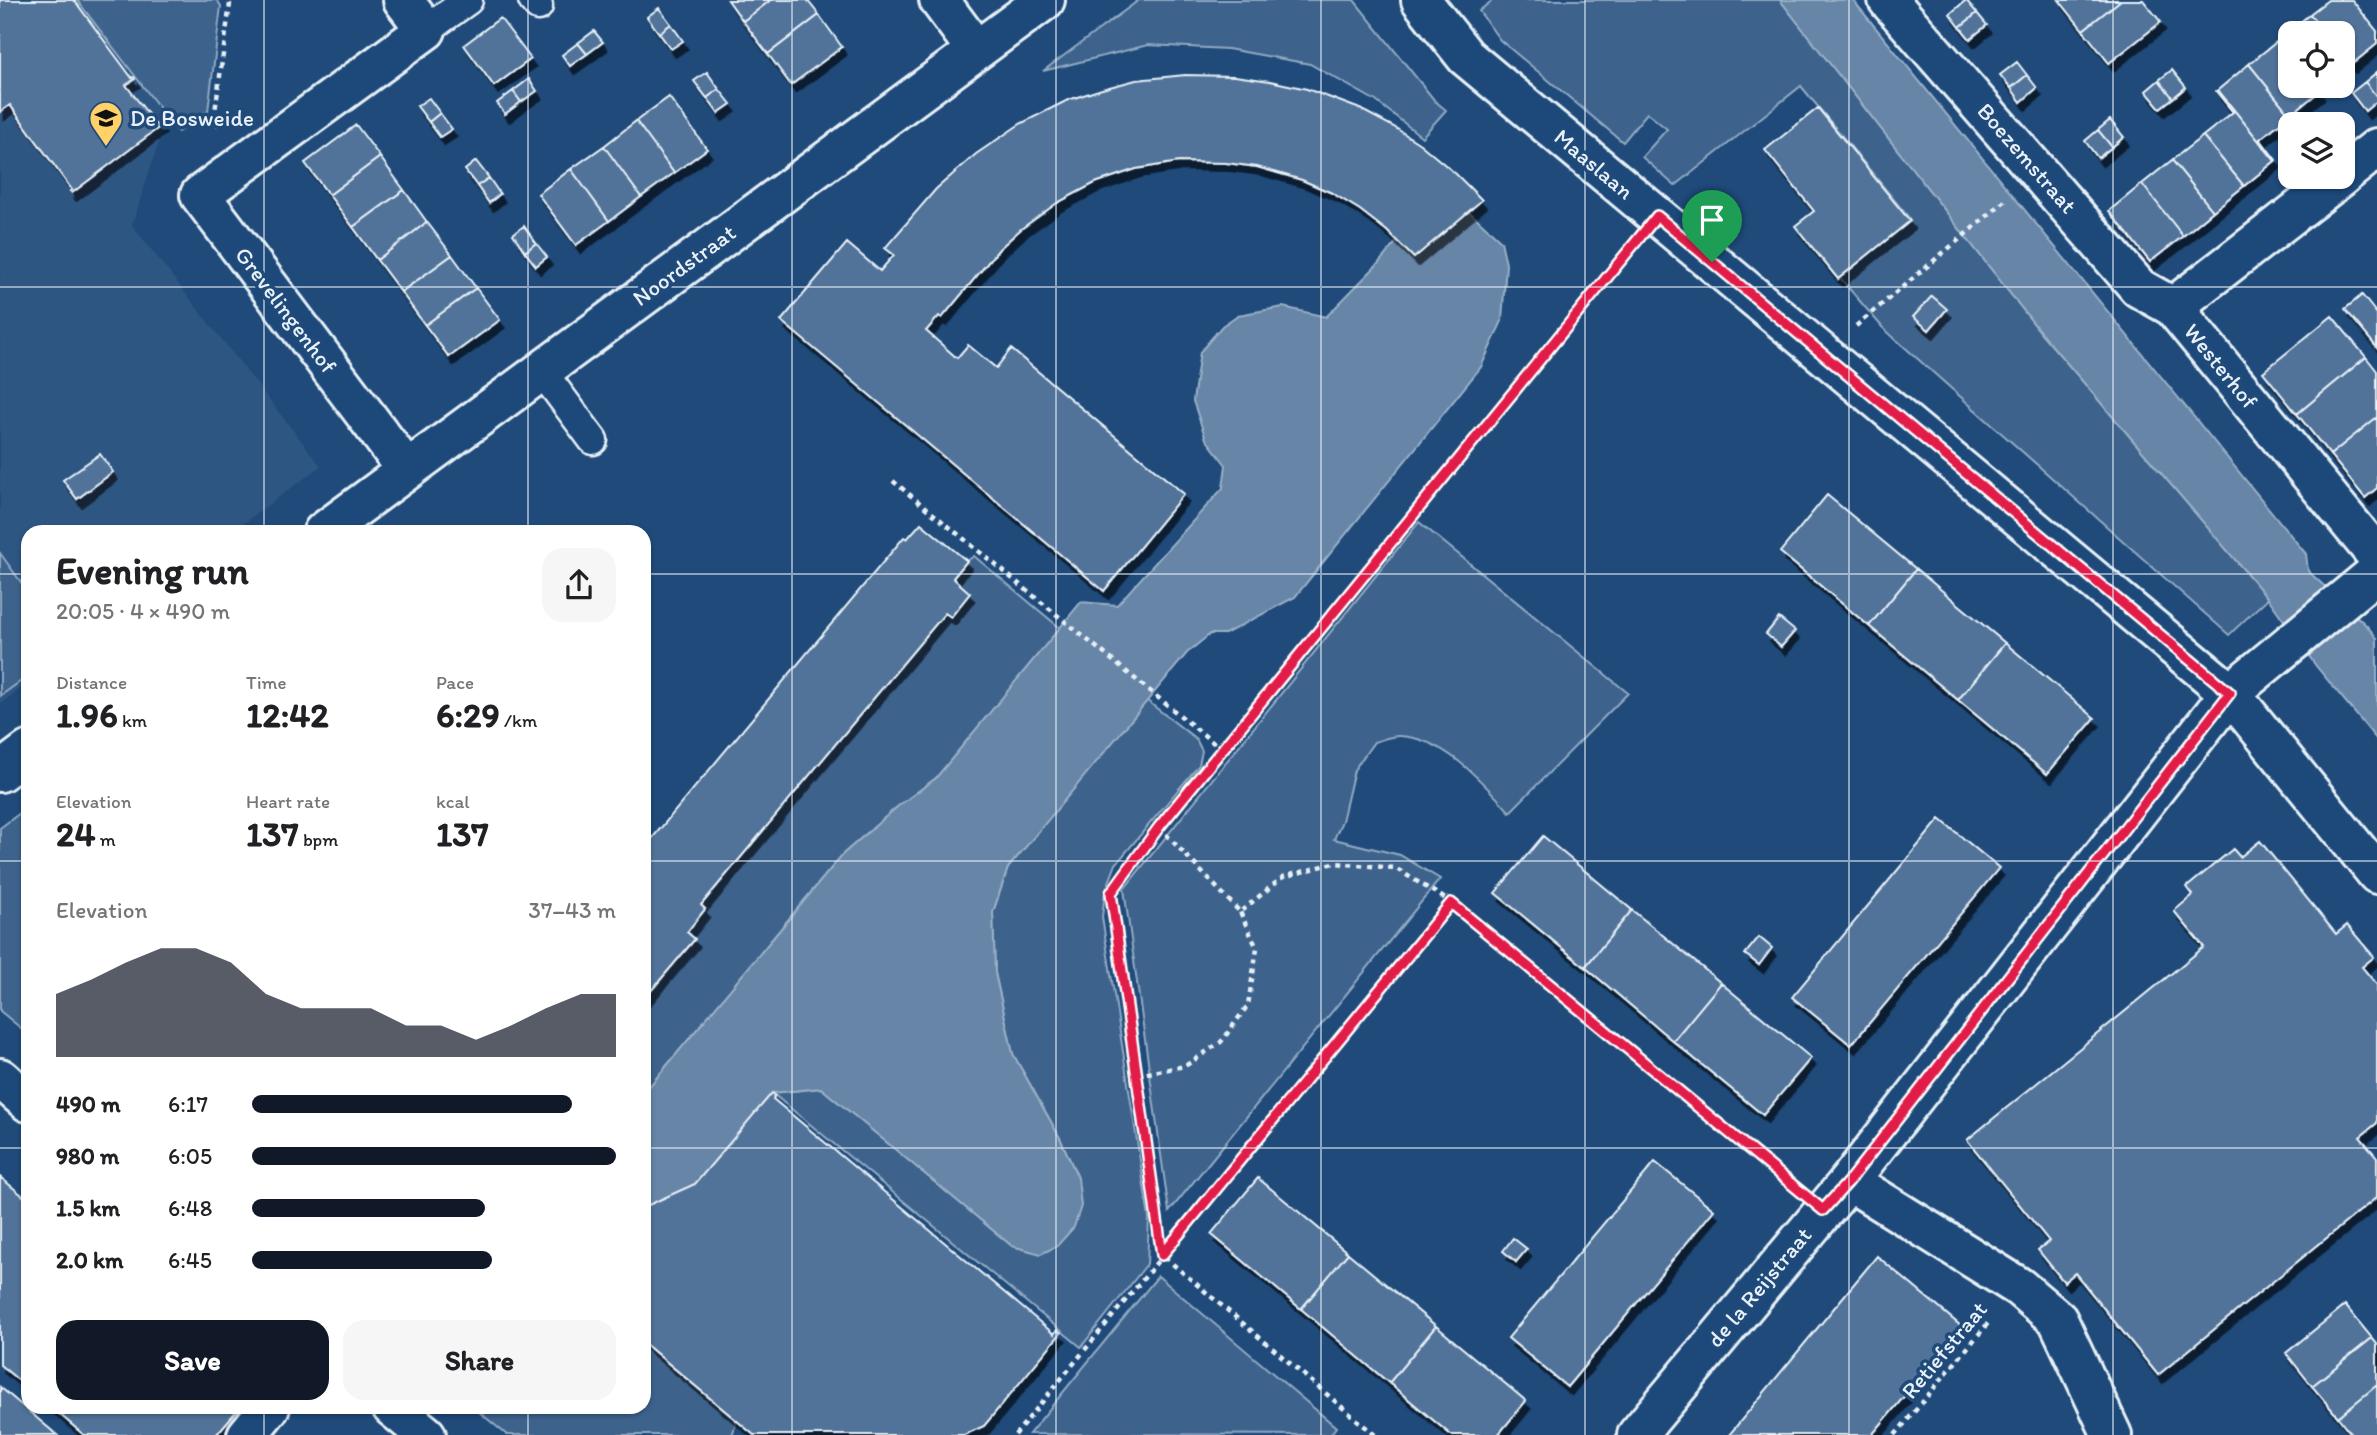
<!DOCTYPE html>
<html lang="en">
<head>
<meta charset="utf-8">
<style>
	body { margin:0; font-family:Itim,sans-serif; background:#f6f6f6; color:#202124; height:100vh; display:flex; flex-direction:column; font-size:26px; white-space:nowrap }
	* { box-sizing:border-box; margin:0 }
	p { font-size:23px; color:#757577 }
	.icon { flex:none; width:38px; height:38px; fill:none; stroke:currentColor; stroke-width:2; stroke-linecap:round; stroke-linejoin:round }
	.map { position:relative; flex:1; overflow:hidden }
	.panel { position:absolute; left:21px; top:525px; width:630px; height:889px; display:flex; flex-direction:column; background:#fff; border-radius:21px; box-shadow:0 2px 5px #0004 }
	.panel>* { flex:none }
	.controls { position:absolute; left:2278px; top:21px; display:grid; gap:14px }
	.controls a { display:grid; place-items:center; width:77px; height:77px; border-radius:14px; background:#fff; box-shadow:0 2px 5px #0004; font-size:35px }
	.pin { position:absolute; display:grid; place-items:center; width:60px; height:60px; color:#fff; margin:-72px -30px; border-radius:50% 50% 50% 0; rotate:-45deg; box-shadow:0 0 7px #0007 }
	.pin .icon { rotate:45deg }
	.round { display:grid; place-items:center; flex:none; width:74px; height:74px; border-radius:21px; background:#f6f6f6 }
	.head { display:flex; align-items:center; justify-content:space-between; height:119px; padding:0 35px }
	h1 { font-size:38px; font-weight:800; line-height:52px }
	.stats { display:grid; grid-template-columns:repeat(3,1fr); gap:10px; height:119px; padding:7px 35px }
	.stats div { display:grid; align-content:center }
	.stats b { font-size:35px; font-weight:800 }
	.stats small { font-size:19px; font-weight:400 }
	.stats p { font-size:19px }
	.chart { height:196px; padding:14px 35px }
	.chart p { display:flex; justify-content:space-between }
	.chart svg { width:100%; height:126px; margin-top:7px; fill:#111827; opacity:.7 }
	.button { display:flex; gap:14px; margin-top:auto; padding:14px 35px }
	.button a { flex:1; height:80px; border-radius:21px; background:#111827; color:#fff; font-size:28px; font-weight:800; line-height:80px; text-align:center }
	.button a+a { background:#f6f6f6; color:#202124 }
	ul { padding:0 35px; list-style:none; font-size:23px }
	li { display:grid; grid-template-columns:112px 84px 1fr; align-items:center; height:52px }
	li i { height:18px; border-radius:9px; background:#111827 }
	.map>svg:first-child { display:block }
	.built { fill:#2e5683 }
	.green { fill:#3c628c; stroke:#92aac2; stroke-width:2 }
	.water { fill:#6685a7; stroke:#9ab0c7; stroke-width:2 }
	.building { fill:#517399; stroke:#e8f1f8; stroke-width:2; filter:url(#shadow) }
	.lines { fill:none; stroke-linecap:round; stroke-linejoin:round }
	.service-casing { stroke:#e8f1f8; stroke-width:33 }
	.pedestrian-casing { stroke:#e8f1f8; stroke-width:44 }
	.minor-casing { stroke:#e8f1f8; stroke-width:44 }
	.path { stroke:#e8f1f8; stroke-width:4.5; stroke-dasharray:5 5; stroke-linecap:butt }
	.service { stroke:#1f4a7a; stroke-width:28 }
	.pedestrian { stroke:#1f4a7a; stroke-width:38 }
	.minor { stroke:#1f4a7a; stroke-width:38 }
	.route-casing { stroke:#fff; stroke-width:14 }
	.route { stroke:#e11d48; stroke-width:9 }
	.grid { fill:none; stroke:#e8f1f8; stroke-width:2; stroke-opacity:0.55 }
	.labels { text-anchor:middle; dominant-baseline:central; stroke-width:7; stroke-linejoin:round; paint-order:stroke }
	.poi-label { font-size:23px; fill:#e8f1f8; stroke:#1f4a7a; text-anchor:start }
	.street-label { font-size:23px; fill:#e8f1f8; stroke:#1f4a7a }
</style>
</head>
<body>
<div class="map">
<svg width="2377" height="1435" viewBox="0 0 2377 1435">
	<defs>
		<filter id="shadow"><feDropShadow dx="4.5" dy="8" stdDeviation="0" flood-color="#0009"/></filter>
	</defs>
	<rect width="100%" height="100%" fill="#1f4a7a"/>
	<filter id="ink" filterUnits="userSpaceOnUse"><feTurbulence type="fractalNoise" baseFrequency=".0143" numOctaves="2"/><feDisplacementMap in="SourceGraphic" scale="14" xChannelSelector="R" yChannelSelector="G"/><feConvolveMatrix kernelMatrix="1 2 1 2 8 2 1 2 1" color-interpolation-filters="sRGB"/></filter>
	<g filter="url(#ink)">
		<path class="built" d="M0 0H147L175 92 132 225 321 466 232 532H28V683L0 704Z"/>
		<path class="green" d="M77 0H217L221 6 208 111 178 132Z
			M1139 0H1354L1435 101 1446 110 1422 137 1376 101 1310 64 1228 49 1148 45 1043 71Z
			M1493 0H1780L2042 334 2268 598 2229 635 1883 328 1840 278 1909 218 1801 86 1675 186 1642 157 1667 129 1647 113 1623 142 1500 40 1479 11Z
			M1419 522 1628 693 1510 812C1482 782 1445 738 1400 736 1392 735 1382 740 1374 742L1354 770 1342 821 1334 839 1400 855 1440 879 1169 1212 1124 889Z
			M0 553 28 592V676L0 696Z
			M974 556 1060 628 936 778 897 807 843 854 644 1093V999L694 939 687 932 705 910 701 905 945 613 951 617 970 593 953 578 967 561Z
			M1146 700 1196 739 1202 751 1199 765 1116 864 1105 893 1102 917 1149 1218 1147 1264 1081 1347 772 1093 821 1088 1012 1246 1078 1178 1060 1138 1013 1054 995 973 993 912 1008 868Z
			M28 807V1034L0 1011V828Z
			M1158 1276 1336 1427 1330 1435 1029 1434Z
			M644 1343 737 1421 732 1435H507L473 1407H644Z"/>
		<path class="water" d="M1780 0H1853L2306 554 2308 571 2367 626 2377 638V740L2316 666 2268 598 2042 334Z
			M1448 200 1473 215 1501 241 1506 264 1502 321 1481 367 1295 597 1225 634H1210L1187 653 1008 868 993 912 995 973 1013 1054 1060 1138 1078 1178 1081 1206 1074 1227 1057 1246 1041 1254 1012 1246 821 1088 772 1093 695 1184 644 1207V1093L843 854 897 807 936 778 1081 602 1117 605 1223 488 1226 465 1206 439 1193 401 1200 352 1222 326 1238 315 1283 307 1326 317 1377 265 1429 203Z"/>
		<path class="building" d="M0 0H74L132 78 134 77 135 79 126 85 157 126 160 124 161 126 72 193 70 191 72 190 10 105 0 112Z
			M728 0H771L743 21Z
			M771 0H807L819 15 768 54 743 21Z
			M1966 0 1977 13 1960 27 1950 14Z
			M2059 0H2121L2083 30Z
			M2121 0H2143L2161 22 2109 63 2083 30Z
			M2328 0H2352L2377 31V44L2351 65 2343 55V33H2325L2310 14Z
			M659 8 671 24 659 33 647 17Z
			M1977 13 1987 25 1970 39 1960 27Z
			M2310 14 2325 33H2291V54L2279 40Z
			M819 15 842 47 791 85 768 54Z
			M500 18 531 59 494 86 464 45Z
			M671 24 683 41 671 49 659 33Z
			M594 31 603 42 587 54 578 43Z
			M2279 40 2291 54V86H2316L2320 91 2290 115 2249 64Z
			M578 43 587 54 570 66 562 55Z
			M2017 62 2027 75 2011 88 2000 75Z
			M2249 64 2290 115 2260 139 2276 160 2275 161 2218 90Z
			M2172 70 2186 87 2173 98 2159 80Z
			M707 72 719 89 707 98 694 81Z
			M2377 72V97L2365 82Z
			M1185 75 1235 76 1270 81 1307 89 1360 109 1394 127 1420 144 1456 174 1482 200 1414 258 1387 231 1360 210 1332 193 1302 180 1257 167 1226 163 1179 162 1136 169 1095 183 1057 203 1021 229 999 249 942 318 939 316 926 331 957 358 968 345 996 368 1011 349 1184 494 1104 591 781 321 847 243 880 271 894 255 885 248 936 189 976 154 1020 124 1068 100 1102 89 1136 80Z
			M2027 75 2037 88 2021 102 2011 88Z
			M529 79 537 91 521 102 513 91Z
			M2159 80 2173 98 2160 108 2146 91Z
			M2365 82 2377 97V101L2365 111 2351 93Z
			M719 89 731 104 718 113 707 98Z
			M2218 90 2275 161 2244 186 2203 136 2233 112 2216 91Z
			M513 91 521 102 505 114 497 103Z
			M669 97 707 149 674 173 636 121Z
			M429 98 440 113 429 122 417 106Z
			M1818 108 1910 221 1838 279 1795 226 1814 211 1765 150Z
			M440 113 452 129 440 137 429 122Z
			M2110 120 2124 137 2112 147 2098 130Z
			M636 121 674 173 641 197 604 146Z
			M356 125 380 157 329 195 305 163Z
			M2098 130 2112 147 2098 158 2085 141Z
			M2203 136 2244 186 2213 211 2172 160Z
			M604 146 641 197 609 221 571 169Z
			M380 157 404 190 353 227 329 195Z
			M2172 160 2213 211 2183 236 2142 184Z
			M476 161 489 178 477 186 465 170Z
			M571 169 609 221 576 245 538 194Z
			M489 178 500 194 489 203 477 186Z
			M2142 184 2183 236 2150 262 2109 211Z
			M404 190 427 222 377 260 353 227Z
			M427 222 452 255 401 292 377 260Z
			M524 226 536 243 525 252 513 234Z
			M536 243 547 257 536 266 525 252Z
			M452 255 476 288 425 325 401 292Z
			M476 288 500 320 449 357 425 325Z
			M2362 295 2377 314V348L2345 309Z
			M1932 296 1947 309 1929 330 1913 317Z
			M2332 316 2366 357 2297 414 2263 372Z
			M2366 357 2377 371V417L2330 455 2297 414Z
			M2377 417V488L2365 498 2330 455Z
			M100 454 113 472 77 499 63 480Z
			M1827 495 1916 569 1869 626 1780 552Z
			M921 523 967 561 953 578 970 593 951 617 945 613 701 905 705 909 687 932 695 939 644 999V848L904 537 907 539Z
			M1916 569 2005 643 1958 700 1869 626Z
			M1779 618 1795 631 1781 647 1766 634Z
			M2005 643 2095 718 2047 774 1958 700Z
			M1940 819 1999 868 1851 1045 1792 997Z
			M1543 836 1632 910 1585 967 1495 893Z
			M2260 841 2336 934 2347 925 2374 957 2362 967 2377 985V1123L2360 1137 2377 1157V1197L2158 1375 2075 1273 2064 1282 2038 1250 2049 1241 1967 1140 2204 947 2174 911 2193 895 2187 887 2233 849 2240 857Z
			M1632 910 1721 983 1673 1041 1585 967Z
			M1759 937 1772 948 1759 965 1745 954Z
			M1721 983 1811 1058 1763 1115 1673 1041Z
			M772 1093 775 1095 773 1099 1054 1334 1057 1330 1061 1333 984 1426 964 1435H754L644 1343V1207L695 1184Z
			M1655 1162 1714 1210 1567 1387 1508 1338Z
			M0 1177 28 1200V1388L0 1365Z
			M1258 1178 1348 1253 1301 1309 1211 1234Z
			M1513 1238 1527 1249 1516 1262 1503 1251Z
			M1348 1253 1436 1326 1389 1383 1301 1309Z
			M1877 1256 1962 1327 1872 1435H1729Z
			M2345 1305 2372 1338 2312 1386 2286 1353Z
			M1436 1326 1526 1401 1498 1435H1451L1389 1383Z
			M2372 1338 2377 1344V1385L2338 1417 2312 1386Z
			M2377 1385V1435H2352L2338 1417Z
			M0 1387 57 1435H0Z
			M51 1407H240L216 1435H84Z"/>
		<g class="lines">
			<defs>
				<path id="service" d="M533 0 538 6
					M426 30 468 0
					M541 370 593 440"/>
				<path id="pedestrian" d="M247 1435 270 1407"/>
				<path id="minor" d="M403 0 426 30 200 195 407 470
					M939 0 976 50
					M1421 0 1466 57 2230 693 2377 874
					M1888 0 2139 288 2173 307
					M2343 175 2377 148
					M2341 177 2173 307 2377 556
					M323 532 1045 0
					M0 772 28 751
					M0 1078 28 1102
					M1849 1181 2019 1287 2058 1320 2112 1435
					M392 1407 426 1435
					M1637 1435 1849 1181 2230 693 2377 572"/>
			</defs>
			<use href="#service" class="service-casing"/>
			<use href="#pedestrian" class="pedestrian-casing"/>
			<use href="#minor" class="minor-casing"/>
			<path class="path" d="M219 126 214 119 230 4 228 0
				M1856 326 2005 201
				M893 481 1221 749
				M1159 827 1240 912 1283 877 1334 863 1395 868 1452 903
				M1137 1075 1185 1066 1221 1042 1248 1005 1257 948 1240 912
				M1015 1435 1452 903 1790 1183
				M1375 1435 1162 1255 1111 893 1159 827 1630 250
				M1895 1435 1989 1322"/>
			<use href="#service" class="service"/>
			<use href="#pedestrian" class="pedestrian"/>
			<use href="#minor" class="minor"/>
		</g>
	</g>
	<g class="lines" filter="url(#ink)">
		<defs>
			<path id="route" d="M1657 216 2230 693 1849 1181 1823 1210 1451 903 1162 1255 1111 893 1159 827Z"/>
		</defs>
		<use href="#route" class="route-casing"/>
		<use href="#route" class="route"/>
	</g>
	<path class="grid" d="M264 0V532M528 0V532M792 0V1435M1056 0V1435M1321 0V1435M1585 0V1435M1849 0V1435M2113 0V1435M0 287H2377M0 574H28M644 574H2377M0 861H28M644 861H2377M0 1148H28M644 1148H2377M264 1407V1435M528 1407V1435"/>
	<defs>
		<symbol id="school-pin" viewBox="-11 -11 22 30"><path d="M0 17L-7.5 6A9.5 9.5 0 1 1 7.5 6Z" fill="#ffd166" stroke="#1f4a7a"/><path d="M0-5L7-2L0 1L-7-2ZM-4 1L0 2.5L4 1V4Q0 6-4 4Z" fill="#111"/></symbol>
	</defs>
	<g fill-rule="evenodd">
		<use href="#school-pin" x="87" y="99" width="38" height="52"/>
	</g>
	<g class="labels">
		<g class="poi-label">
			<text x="130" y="118">De Bosweide</text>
		</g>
		<g class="street-label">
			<text transform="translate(2027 158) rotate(49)">Boezemstraat</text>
			<text transform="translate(1594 164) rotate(40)">Maaslaan</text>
			<text transform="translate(684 265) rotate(-36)">Noordstraat</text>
			<text transform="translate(286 310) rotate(53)">Grevelingenhof</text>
			<text transform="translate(2221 366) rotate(51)">Westerhof</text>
			<text transform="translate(1759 1287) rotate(-50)">de la Reijstraat</text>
			<text transform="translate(1944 1350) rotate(-50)">Retiefstraat</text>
		</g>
	</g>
</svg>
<div class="controls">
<a><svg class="icon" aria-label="locate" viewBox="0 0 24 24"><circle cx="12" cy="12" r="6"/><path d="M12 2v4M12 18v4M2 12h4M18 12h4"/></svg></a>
<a><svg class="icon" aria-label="layers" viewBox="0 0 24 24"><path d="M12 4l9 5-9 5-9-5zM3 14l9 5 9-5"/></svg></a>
</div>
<div class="pin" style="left:1712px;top:262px;background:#1e9e55"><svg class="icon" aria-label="arrive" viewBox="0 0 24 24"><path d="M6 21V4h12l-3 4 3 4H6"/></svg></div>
<section class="panel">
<div class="head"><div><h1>Evening run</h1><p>20:05 · 4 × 490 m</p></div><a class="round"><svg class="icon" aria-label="share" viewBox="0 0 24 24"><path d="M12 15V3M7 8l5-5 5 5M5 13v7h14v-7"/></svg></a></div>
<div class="stats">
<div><p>Distance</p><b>1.96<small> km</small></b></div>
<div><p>Time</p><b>12:42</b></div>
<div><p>Pace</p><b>6:29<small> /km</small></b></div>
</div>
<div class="stats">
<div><p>Elevation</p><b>24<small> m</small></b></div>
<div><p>Heart rate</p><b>137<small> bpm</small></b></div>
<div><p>kcal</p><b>137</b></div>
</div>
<div class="chart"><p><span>Elevation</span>37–43 m</p>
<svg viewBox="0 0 160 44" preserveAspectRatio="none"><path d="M0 44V22L10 17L20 11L30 6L40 6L50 11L60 22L70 27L80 27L90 27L100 33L110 33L120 38L130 33L140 27L150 22L160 22V44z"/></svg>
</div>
<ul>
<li><b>490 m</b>6:17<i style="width:88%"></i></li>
<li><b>980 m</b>6:05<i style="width:100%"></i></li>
<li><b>1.5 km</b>6:48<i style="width:64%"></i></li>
<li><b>2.0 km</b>6:45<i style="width:66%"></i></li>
</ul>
<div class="button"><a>Save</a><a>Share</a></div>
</section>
</div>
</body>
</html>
